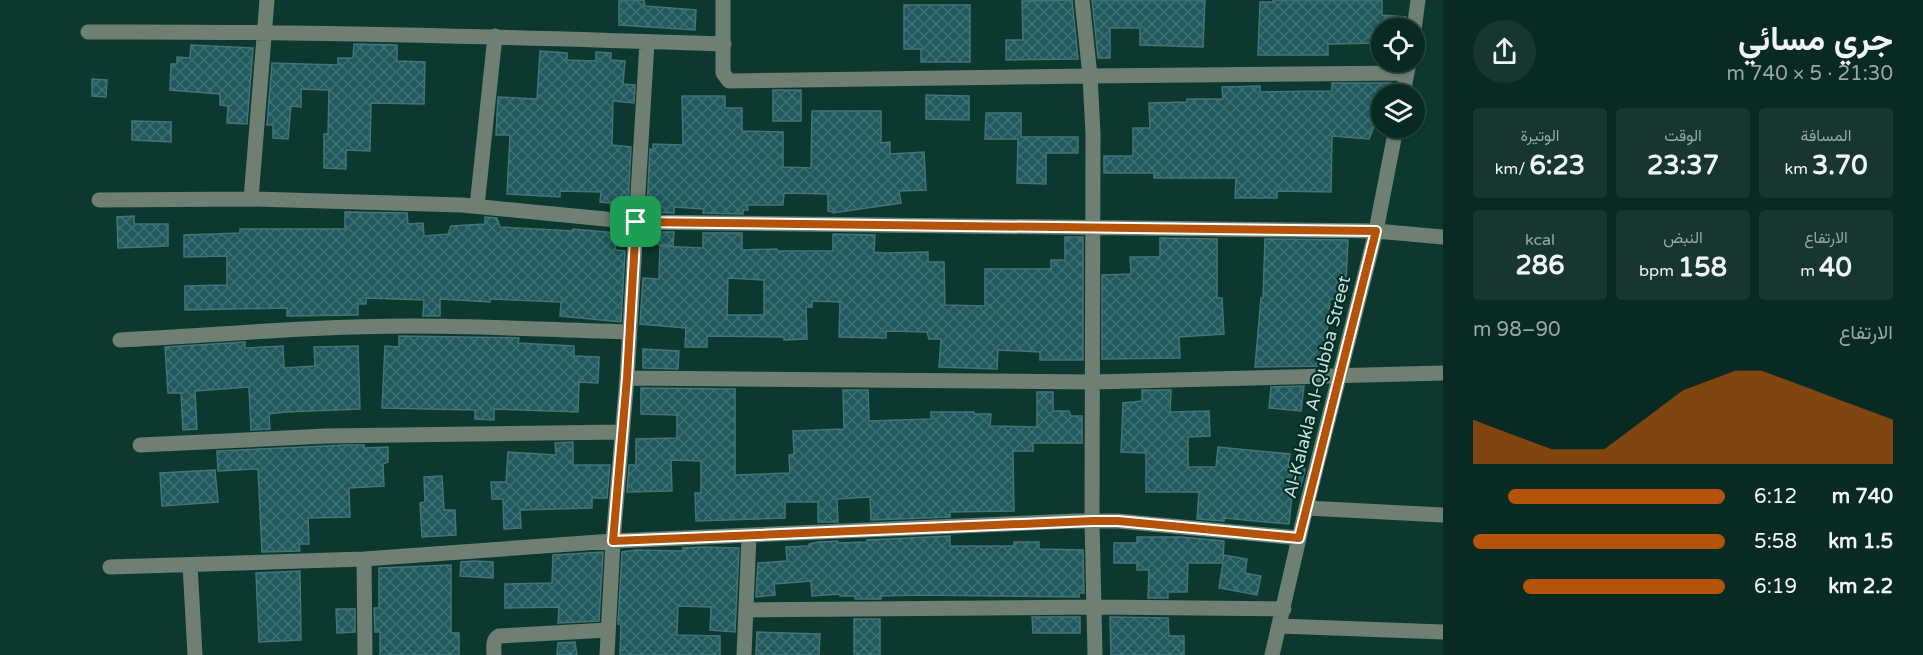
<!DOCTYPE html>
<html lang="ar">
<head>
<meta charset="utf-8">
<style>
	body { margin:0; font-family:"Varela Round",Vazirmatn,sans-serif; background:#173630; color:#f1f3f6; direction:rtl; height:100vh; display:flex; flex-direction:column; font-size:22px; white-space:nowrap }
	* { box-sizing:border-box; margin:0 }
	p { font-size:20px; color:#99a7a6 }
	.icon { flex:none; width:33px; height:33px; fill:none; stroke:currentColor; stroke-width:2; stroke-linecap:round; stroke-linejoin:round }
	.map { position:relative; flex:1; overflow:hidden; direction:ltr }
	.sheet { display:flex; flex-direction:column; background:#092a23; width:480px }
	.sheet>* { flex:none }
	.fabs { position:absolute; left:1371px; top:18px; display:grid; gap:12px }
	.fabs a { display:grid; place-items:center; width:54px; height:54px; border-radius:50%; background:#092a23; box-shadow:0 2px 4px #0004,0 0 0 2px #294641; font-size:30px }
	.pin { position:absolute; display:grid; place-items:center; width:51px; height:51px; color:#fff; margin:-26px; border-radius:12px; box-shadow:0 3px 9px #0006 }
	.round { display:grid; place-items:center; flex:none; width:63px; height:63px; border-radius:32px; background:#173630 }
	.headline { display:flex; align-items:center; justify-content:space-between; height:102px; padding:0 30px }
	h1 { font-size:33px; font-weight:700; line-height:45px }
	.stats { display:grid; grid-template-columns:repeat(3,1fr); gap:9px; height:102px; padding:6px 30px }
	.stats div { display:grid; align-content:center; border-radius:6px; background:#173630; text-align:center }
	.stats b { font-size:26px; font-weight:700 }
	.stats small { font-size:16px; font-weight:400 }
	.stats p { font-size:16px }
	.chart { height:168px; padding:12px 30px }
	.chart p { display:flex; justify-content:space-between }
	.chart svg { width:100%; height:108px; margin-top:6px; fill:#b45309; opacity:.7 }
	ul { padding:0 30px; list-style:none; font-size:20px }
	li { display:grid; grid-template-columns:96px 72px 1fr; align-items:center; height:45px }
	li i { height:15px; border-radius:8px; background:#b45309 }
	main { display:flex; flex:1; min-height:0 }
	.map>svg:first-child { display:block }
	.building { fill:url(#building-cross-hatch); stroke:#467377; stroke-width:1.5; fill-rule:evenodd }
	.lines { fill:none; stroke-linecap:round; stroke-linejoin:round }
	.minor { stroke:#6f7f72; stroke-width:15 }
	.route-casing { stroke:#fff; stroke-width:12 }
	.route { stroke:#b45309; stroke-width:8 }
	.labels { text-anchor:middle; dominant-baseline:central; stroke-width:4.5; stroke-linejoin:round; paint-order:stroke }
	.street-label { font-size:18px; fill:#c8ded8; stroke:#002e26 }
</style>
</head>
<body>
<main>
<section class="sheet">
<div class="headline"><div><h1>جري مسائي</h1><p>21:30 · 5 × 740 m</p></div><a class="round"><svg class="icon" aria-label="share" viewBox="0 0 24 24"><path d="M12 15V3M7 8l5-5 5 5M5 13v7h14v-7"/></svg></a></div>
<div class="stats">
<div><p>المسافة</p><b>3.70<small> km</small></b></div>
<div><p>الوقت</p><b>23:37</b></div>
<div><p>الوتيرة</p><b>6:23<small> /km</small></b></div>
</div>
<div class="stats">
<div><p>الارتفاع</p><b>40<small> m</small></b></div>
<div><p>النبض</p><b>158<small> bpm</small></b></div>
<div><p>kcal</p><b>286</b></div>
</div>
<div class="chart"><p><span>الارتفاع</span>90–98 m</p>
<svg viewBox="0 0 160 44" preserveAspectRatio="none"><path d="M0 44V26L10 30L20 34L30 38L40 38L50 38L60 30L70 22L80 14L90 10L100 6L110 6L120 10L130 14L140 18L150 22L160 26V44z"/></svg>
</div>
<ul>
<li><b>740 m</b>6:12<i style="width:86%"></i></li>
<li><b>1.5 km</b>5:58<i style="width:100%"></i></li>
<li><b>2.2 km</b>6:19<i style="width:80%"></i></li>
</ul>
</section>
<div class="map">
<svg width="1443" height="655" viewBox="0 0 1443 655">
	<defs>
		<pattern id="building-cross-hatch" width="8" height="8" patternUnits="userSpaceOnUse" patternTransform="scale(1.5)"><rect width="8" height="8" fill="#205a5e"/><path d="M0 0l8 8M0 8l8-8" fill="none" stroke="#3f7174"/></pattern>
	</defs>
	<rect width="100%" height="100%" fill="#0c382f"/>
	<path class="building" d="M619 0H644L645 6 696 10 695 30 619 25Z
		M1072 0 1078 59 1006 60V40H1023L1022 1Z
		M1092 0H1205L1203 47 1140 45V28H1110V58H1098Z
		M1273 0H1382V15L1406 17 1404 28H1382V43L1328 44V55H1258L1260 2H1273Z
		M904 5H970V62H921V49H904Z
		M354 44 397 45V61L425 62 424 104 371 103 370 151 346 150V169L324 168V134H328L329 90 301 89V107L291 106 288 139 273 138V125H267L272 63 338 65V58H353Z
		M191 45 253 48 247 124 227 123 228 106 220 105V94L170 90 171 64H177V57L190 58Z
		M540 51 567 53V60L596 61V52L611 53V60L625 61 623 84 635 85 634 103 613 101 612 145 631 147 628 205 600 202 601 192 560 191V197L507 194 510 135H496L498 97 537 99Z
		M92 79 107 80 106 97 92 96Z
		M1332 83H1391L1386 94H1382V106L1369 139 1332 136 1331 192 1277 191V198H1235L1236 178H1154V173H1104V156H1133V128H1150L1149 103 1187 102V99H1223L1222 87 1260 86V92L1332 91Z
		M773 90H801V121H773Z
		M926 95 969 96V120L926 119Z
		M682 96H725V108H742V131L783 132V167L811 168 812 111H881V143L890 142V154L924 152 926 190 899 191 901 203 833 213V212L828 211V194L784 193 783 205H747L748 210H743V214L703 213 704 209 674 207V213L648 212V208L647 207 650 149 653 150V144L683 145Z
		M986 113H1021V137H1078V153H1046V184L1017 183 1018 139H985Z
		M132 121 171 122V142L132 140Z
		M345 212 407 213 408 224 423 223 424 236 448 234 451 226 485 224V217L497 218 500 227 573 231V229L617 233 615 250 625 251 621 322 560 316 561 302 490 299V302L440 299V316H423L424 300 366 298V304H358V315L287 316V308L185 310V286L227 285V256L184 257V235L240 233V229H345Z
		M134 216V224H168V246L118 248 117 217Z
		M647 232H674L673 245 647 244Z
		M703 233H742V250L777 249 778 251H833V234L875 235 874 252 884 253 928 252V262H944L945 305 985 306V269H1051V260H1065V237H1083V360H1040V352L998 350 997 369 939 367 941 339H929L927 332 886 331V338L839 337 840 302 812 301V307H806L807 339 784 340V337L707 336V347H685L686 328 640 324 643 278 659 279 660 246 703 248ZM728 278 764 280V315H727Z
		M1160 238 1217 239V298H1222L1224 334 1179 337 1180 358 1102 359V275L1131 274 1130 257H1160Z
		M1265 239 1348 240 1345 300 1330 299 1324 366 1255 367 1261 298H1263Z
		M399 336 519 338 518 343 574 346V356L599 357 598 383 579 382 578 412 494 409V420L475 419V410L382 408 385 346 399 347Z
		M245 342V348L283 346 284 368 315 366 314 347 358 346 360 409 285 412 269 414 270 429 251 430 249 387 195 391 197 429 183 430 181 393H168L165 347Z
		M643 349 679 351 678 369 643 368Z
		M1304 386 1301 411 1269 408 1271 387Z
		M641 388 735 389V475L790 473 789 455 794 454 793 431 844 429 843 390H868L869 421 931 419V412H974V414H991L990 426 1037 427V392H1053V411H1069L1071 416H1082V443H1033V451H1013L1014 511 950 512V517L871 520 870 497 837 499 838 522H818V502H785V518L696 521 695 493H701V461L671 460 672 491 627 492 629 465H636V439L677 438V415L641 414Z
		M1142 390H1171L1170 412 1209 411 1210 436 1188 437V467H1216L1218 447 1290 454 1288 467 1305 469 1301 486 1293 485 1289 524 1224 518V521L1197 519 1199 492H1146V453L1121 452 1123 403 1142 401Z
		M573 442V465H610L607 498H592V508L520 510 521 528 504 529 503 499H492L491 482H506L508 452 556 455 555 443Z
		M348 445H364V448L388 447V462L383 464 384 486 349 488 350 517 308 518 309 544H299L300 551 262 552 258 469 218 471 217 451Z
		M215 470 218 502 162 506 160 473Z
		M442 476 444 510H455L456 535 422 537 420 503 425 502 424 477Z
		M950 536V546H1014V542H1039V549L1083 550 1084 593H1079V597L921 595 881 596V599H855V596H840V594L812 596 811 581 774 584 775 595 756 597 758 563 787 561 786 547 809 546V544L818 542 838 541V543L867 542V540Z
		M1137 537H1181L1224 541 1223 560 1224 555 1247 559 1245 573 1261 576 1257 595 1219 588 1223 563H1188L1187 592H1168V598H1148L1149 570H1137V563H1114V543H1137Z
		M702 547 739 548 735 632 710 630 711 607 678 606 677 635 720 636V655H620L621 624H618L622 552 636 550 683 551V548Z
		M603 552 599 621 558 623 559 607 505 608V584L552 583 553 555Z
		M474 561 493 562V578L460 576 461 562Z
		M451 565V633H459V655H380V632H375L374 608H379V568Z
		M300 571 301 640 259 642 256 573Z
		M336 609H355V632L337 633Z
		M1032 617H1080V633H1033Z
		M1110 617 1168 618 1169 636H1184V655H1111Z
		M854 619H880V655H854Z
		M757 632 820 634 819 655H756Z
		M575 642 577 655H557L558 643Z"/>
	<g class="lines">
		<path class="minor" d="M723 0V73L729 81 1090 76 1407 73
			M1082 0 1090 76 1093 133 1092 521 1095 655
			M1414 30 1418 0
			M88 32C300 31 512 37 724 44
			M1403 94 1409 62
			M251 199 267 0
			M99 200 251 199 462 205 636 222 1376 231 1443 237
			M477 206 495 36
			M120 340C216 335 314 326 411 326 483 326 556 330 629 332
			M627 378 1093 382 1443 373
			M140 445 326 436 622 432
			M1306 508 1443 515
			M364 559 365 655
			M190 565 195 655
			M110 567 364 559 613 541 1075 521H1118L1299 538
			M746 610 1095 607 1284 609
			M1279 626 1443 632
			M494 655C494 647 492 640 499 636L608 630
			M607 655 613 541 627 378 647 42
			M744 655 749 536
			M1272 655 1306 508 1376 231 1396 128"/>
	</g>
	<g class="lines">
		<defs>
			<path id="route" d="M636 222 1376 231 1299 538 1118 521H1092L613 541 627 378Z"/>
		</defs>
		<use href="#route" class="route-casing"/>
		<use href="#route" class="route"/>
	</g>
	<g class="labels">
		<g class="street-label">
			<text transform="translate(1317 387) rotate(-76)">Al-Kalakla Al-Qubba Street</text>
		</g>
	</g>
</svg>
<div class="fabs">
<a><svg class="icon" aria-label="locate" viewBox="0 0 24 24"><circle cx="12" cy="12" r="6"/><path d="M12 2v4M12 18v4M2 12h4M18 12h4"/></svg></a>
<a><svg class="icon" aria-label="layers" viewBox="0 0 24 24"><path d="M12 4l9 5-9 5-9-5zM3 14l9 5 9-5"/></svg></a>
</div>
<div class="pin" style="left:636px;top:222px;background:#1e9e55"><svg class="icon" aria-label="arrive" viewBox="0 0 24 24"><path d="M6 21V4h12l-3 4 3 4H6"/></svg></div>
</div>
</main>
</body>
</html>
